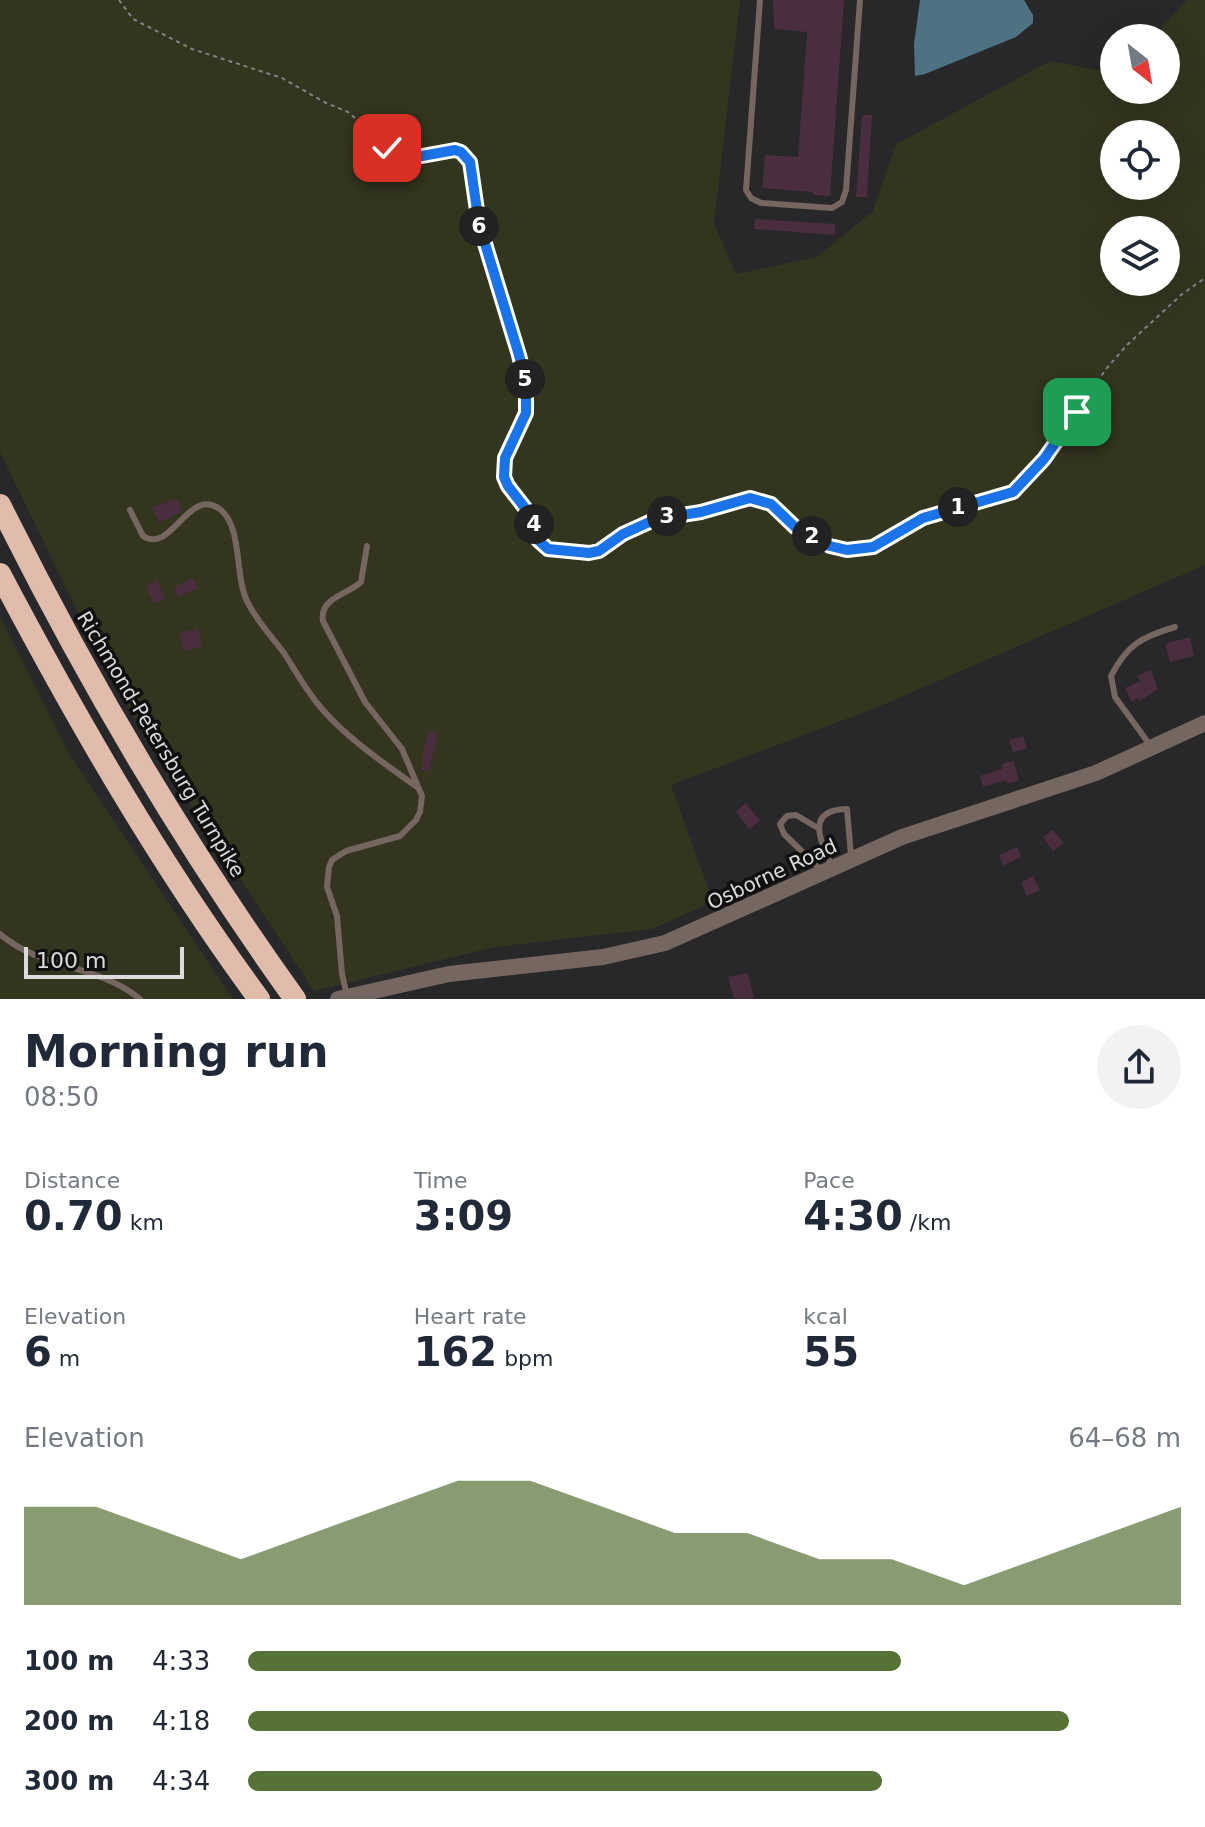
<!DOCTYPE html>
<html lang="en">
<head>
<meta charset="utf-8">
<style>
	body { margin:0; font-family:"DejaVu Sans",sans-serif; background:#f2f2f3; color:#1f2937; height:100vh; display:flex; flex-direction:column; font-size:30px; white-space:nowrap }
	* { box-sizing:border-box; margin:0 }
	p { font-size:26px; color:#747a83 }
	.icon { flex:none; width:44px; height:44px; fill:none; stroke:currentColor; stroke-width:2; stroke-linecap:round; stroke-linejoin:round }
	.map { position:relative; height:999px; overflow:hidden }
	.sheet { display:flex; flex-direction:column; background:#fff; flex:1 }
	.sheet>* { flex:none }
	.needle { width:52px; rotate:149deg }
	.buttons { position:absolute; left:1100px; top:24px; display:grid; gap:16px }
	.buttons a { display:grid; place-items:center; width:80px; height:80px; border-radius:50%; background:#fff; box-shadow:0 8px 32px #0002; font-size:40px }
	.scale { position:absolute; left:24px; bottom:20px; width:160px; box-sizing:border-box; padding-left:8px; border:4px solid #dbdadc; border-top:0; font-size:22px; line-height:28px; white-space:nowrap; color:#dbdadc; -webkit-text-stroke:6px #111011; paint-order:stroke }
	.pin { position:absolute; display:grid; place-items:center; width:68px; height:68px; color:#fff; margin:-34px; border-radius:16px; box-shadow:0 4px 12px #0006 }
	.km { position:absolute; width:40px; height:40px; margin:-20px; border-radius:50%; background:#222; color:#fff; font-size:22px; line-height:40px; text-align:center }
	.round { display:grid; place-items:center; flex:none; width:84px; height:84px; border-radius:42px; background:#f2f2f3 }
	.overview { display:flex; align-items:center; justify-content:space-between; height:136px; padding:0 24px }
	h1 { font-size:44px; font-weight:600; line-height:60px }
	.figures { display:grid; grid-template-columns:repeat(3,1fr); gap:12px; height:136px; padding:8px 24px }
	.figures div { display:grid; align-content:center }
	.figures b { font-size:40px; font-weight:600 }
	.figures small { font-size:22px; font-weight:400 }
	.figures p { font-size:22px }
	.chart { height:224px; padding:16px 24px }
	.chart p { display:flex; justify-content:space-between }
	.chart svg { width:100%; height:144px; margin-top:8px; fill:#567236; opacity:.7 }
	ul { padding:0 24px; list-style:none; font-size:26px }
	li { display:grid; grid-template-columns:128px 96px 1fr; align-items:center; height:60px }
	li i { height:20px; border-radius:10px; background:#567236 }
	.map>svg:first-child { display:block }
	.green { fill:#34351f; fill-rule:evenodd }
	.water { fill:#4d7282 }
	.building { fill:#4a2e3f }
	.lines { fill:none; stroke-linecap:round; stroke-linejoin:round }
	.path { stroke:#838284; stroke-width:2; stroke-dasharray:4 4; stroke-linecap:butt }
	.service { stroke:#75665f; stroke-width:6 }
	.tertiary { stroke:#75665f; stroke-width:16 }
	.motorway { stroke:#e1bcac; stroke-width:22 }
	.route-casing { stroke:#fff; stroke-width:16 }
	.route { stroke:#1a73e8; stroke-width:10 }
	.labels { text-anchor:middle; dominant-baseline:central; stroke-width:7; stroke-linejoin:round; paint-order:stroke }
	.street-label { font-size:20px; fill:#dbdadc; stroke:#111011 }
</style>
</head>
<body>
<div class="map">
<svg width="1205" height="999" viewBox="0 0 1205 999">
	<rect width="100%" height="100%" fill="#282729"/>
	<path class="green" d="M0 0H740L714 224 736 274 817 257 873 211 896 144 1050 61 1114 73V90H1166V38H1152L1187 0H1205V565L878 707 671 785 713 902 652 929 495 947 314 991 138 725 83 623 0 452ZM1114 134H1166V186H1114ZM1114 230H1166V282H1114Z
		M0 617 70 756 233 999H0Z"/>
	<path class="water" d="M920 0H1024L1033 15V23L1016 37 925 74 915 76 914 44Z"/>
	<path class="building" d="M773 0H844L830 196 813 195V192L762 188 765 155 798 157 807 32 774 29Z
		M862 115H872L867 197H856Z
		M755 219 835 224V235L754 229Z
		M177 499 182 511 159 523 152 507Z
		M193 578 198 588 178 597 174 587Z
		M157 580 165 599 154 604 146 586Z
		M198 628 202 647 184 651 179 633Z
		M1190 637 1194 656 1170 662 1165 644Z
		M1151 670 1158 689 1140 701 1138 698 1132 702 1125 688 1140 681 1137 676Z
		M429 731 438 733 429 771 421 769 423 761 421 760Z
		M1023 736 1027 748 1013 752 1009 740Z
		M1013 761 1019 780 1008 784 1006 780 983 787 980 776 1002 769V764Z
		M746 803 760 821 749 829 736 811Z
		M1053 830 1064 843 1053 851 1043 837Z
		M1017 847 1021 856 1004 866 999 855Z
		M1033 876 1040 890 1027 896 1021 882Z
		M748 973 754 999H734L728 977Z"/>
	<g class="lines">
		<path class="path" d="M119 0 133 19 192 49 282 78 324 102 348 112 395 152 422 156 455 150 466 156 470 162 479 224 519 355 526 384V413L505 458 504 477 508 486 532 517 538 540 554 551H599L623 534 656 519 701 512 750 498 771 504 795 527 830 546 857 550 884 542 923 518 1013 492 1044 459 1106 369 1127 345 1181 295 1205 278"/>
		<path class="service" d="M760 0 746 190 751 198 761 203 832 208 842 202 846 190 860 0
			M130 510 143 536C172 555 189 484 221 510 243 529 234 577 248 603 257 621 272 637 284 653 296 672 307 692 322 709 349 740 384 763 417 787
			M1150 745 1115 697 1111 676C1127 645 1141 637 1175 627
			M818 828 796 815 787 816 780 824 784 834 821 870
			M832 867C822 843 803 810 847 809L851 856
			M0 934C42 970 97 964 140 999
			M347 996 342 974 337 916 327 887 329 867 332 860 346 851 400 836 416 820 420 812 422 796 402 749 365 702 323 621C319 598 347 595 361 582L367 546"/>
		<path class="tertiary" d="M338 999 449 974 603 957 665 943 902 837 1096 773 1205 723"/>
		<path class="motorway" d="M0 505C85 676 183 843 295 999
			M0 574C77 720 161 866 259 999"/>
	</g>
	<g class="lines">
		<defs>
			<path id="route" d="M387 148 405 155 422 156 455 150 461 152 470 162 479 224 519 355 526 384V413L505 458 504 477 508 486 532 517 538 540 548 549 589 553 599 551 623 534 656 519 701 512 750 498 771 504 795 527 830 546 847 550 873 547 923 518 1013 492 1044 459 1077 412"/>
		</defs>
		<use href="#route" class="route-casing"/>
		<use href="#route" class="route"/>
	</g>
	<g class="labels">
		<g class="street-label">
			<text transform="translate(161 744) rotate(59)">Richmond-Petersburg Turnpike</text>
			<text transform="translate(772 874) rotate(-25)">Osborne Road</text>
		</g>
	</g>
</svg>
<div class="buttons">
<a><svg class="needle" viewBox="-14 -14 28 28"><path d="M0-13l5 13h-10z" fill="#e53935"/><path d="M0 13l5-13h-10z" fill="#747a83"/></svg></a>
<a><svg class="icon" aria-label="locate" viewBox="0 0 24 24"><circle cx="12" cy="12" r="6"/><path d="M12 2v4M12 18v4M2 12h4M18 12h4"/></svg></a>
<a><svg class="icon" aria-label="layers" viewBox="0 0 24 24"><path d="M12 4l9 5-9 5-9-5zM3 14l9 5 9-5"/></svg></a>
</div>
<div class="scale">100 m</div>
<div class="pin" style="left:1077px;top:412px;background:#1e9e55"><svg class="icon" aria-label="arrive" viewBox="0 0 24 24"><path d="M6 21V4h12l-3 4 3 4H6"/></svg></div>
<div class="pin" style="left:387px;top:148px;background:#d93025"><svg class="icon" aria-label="check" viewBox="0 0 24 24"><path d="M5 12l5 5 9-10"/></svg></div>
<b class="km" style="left:958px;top:507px">1</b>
<b class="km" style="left:812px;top:536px">2</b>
<b class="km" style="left:667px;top:516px">3</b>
<b class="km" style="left:534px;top:524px">4</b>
<b class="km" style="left:525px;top:379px">5</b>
<b class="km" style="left:479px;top:226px">6</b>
</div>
<section class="sheet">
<div class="overview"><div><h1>Morning run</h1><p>08:50</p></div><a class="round"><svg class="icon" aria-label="share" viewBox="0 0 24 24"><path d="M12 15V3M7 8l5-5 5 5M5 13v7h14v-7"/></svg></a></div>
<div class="figures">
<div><p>Distance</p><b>0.70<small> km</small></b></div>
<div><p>Time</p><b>3:09</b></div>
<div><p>Pace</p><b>4:30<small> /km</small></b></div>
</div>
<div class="figures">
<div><p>Elevation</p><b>6<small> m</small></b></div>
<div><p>Heart rate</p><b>162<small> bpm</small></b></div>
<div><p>kcal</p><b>55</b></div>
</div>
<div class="chart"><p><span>Elevation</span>64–68 m</p>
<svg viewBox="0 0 160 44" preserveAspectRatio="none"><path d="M0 44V14L10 14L20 22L30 30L40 22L50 14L60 6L70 6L80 14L90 22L100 22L110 30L120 30L130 38L140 30L150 22L160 14V44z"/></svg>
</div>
<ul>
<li><b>100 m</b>4:33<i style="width:70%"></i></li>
<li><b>200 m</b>4:18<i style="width:88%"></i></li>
<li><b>300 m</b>4:34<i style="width:68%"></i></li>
</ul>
</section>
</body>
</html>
